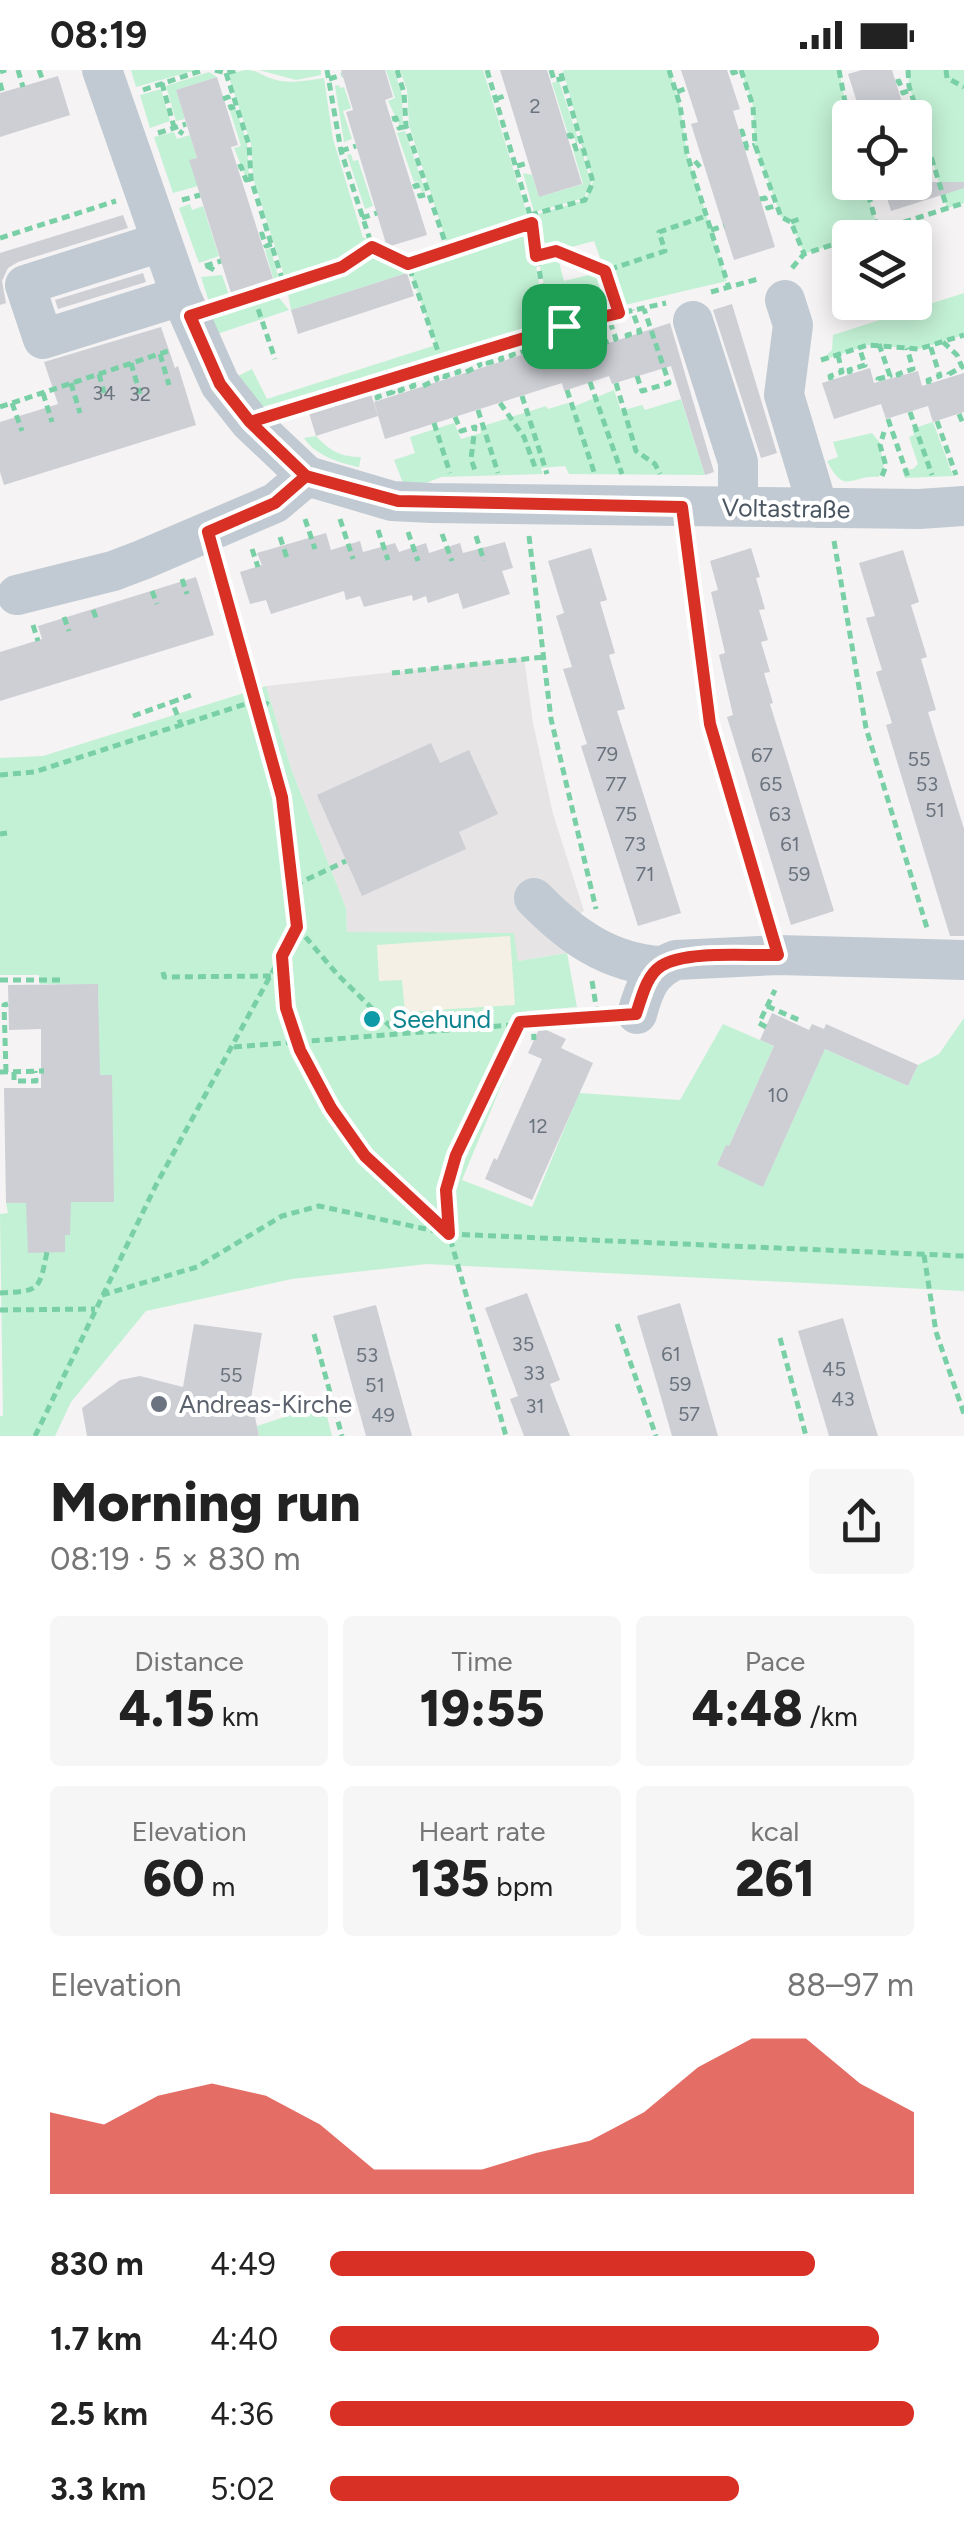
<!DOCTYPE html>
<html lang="en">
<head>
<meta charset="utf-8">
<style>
	body { margin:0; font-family:Figtree,sans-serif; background:#f6f6f6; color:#222; height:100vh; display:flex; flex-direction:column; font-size:38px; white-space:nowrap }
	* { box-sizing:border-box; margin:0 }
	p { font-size:32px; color:#767676 }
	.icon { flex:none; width:55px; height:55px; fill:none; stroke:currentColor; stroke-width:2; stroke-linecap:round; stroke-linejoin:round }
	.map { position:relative; height:1366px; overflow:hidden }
	.panel { display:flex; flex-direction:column; background:#fff; flex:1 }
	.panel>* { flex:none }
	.buttons { position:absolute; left:832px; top:30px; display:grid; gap:20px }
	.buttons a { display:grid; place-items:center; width:100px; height:100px; border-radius:10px; background:#fff; box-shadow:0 5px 25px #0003; font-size:50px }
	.pin { position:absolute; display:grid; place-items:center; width:85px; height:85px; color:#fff; margin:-42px; border-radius:20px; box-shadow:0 5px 15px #0006 }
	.round { display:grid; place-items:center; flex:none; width:105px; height:105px; border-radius:10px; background:#f6f6f6 }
	.summary { display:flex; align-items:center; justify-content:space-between; height:170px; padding:0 50px }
	h1 { font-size:55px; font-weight:800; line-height:75px }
	.figures { display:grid; grid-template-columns:repeat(3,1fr); gap:15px; height:170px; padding:10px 50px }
	.figures div { display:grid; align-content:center; border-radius:10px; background:#f6f6f6; text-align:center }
	.figures b { font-size:50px; font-weight:800 }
	.figures small { font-size:28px; font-weight:400 }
	.figures p { font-size:28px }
	.chart { height:280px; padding:20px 50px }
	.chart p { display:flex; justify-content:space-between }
	.chart svg { width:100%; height:180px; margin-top:10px; fill:#d93025; opacity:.7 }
	ul { padding:0 50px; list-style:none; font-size:32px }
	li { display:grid; grid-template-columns:160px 120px 1fr; align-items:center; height:75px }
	li i { height:25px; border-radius:12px; background:#d93025 }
	.status { display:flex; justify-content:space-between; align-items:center; height:70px; padding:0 50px; background:#fff; direction:ltr }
	.status svg { height:28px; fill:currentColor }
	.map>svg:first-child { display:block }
	.education { fill:#e6e4e5 }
	.green { fill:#c3f1d5; fill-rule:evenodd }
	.sand { fill:#f5f0e5 }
	.building { fill:#cdcfd5 }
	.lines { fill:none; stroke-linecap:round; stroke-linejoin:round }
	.path { stroke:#7ad0a6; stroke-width:5; stroke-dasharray:8 5; stroke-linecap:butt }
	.minor { stroke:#c1cad2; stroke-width:40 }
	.route-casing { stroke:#fff; stroke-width:20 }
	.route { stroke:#d93025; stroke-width:12 }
	.culture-dot { fill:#0f9aa8; stroke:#fff; stroke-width:4 }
	.worship-dot { fill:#6b7280; stroke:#fff; stroke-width:4 }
	.labels { text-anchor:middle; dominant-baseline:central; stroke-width:8; stroke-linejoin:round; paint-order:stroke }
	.number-label { font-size:20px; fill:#6b747e }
	.street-label { font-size:25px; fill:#4a5661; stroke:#fff }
	.culture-label { font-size:25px; fill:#0d838f; stroke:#fff; text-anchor:start }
	.worship-label { font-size:25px; fill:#5b616d; stroke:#fff; text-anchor:start }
</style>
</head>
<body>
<div class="status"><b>08:19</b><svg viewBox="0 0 49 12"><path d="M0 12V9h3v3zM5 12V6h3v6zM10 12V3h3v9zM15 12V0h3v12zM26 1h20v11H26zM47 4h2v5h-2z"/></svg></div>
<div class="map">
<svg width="964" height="1366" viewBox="0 0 964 1366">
	<rect width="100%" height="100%" fill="#f5f3f3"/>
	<path class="education" d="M524 588 533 653 553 744 584 841 565 852 567 883 517 891 513 863H347L346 838 292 701 266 616Z"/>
	<path class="green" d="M131 0H196L136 17Z
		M245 0C256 0 258 3 267 7 286 15 305 11 324 8L333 69 363 168 375 169 407 195V203L291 240 285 208 253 108 251 74 228 4Z
		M259 0H321V5L296 10Z
		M386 0H394L402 25 403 55 400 56 388 31 395 28Z
		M400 0H483L529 151 452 178 530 157 545 253 259 338 234 308 252 299 267 329 436 275 408 195 449 180 409 55 407 20Z
		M563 0H669L680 35 687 84 727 211 552 252 538 187 549 182 539 183 535 145 585 130 593 112ZM594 171 605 201 564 211 556 181Z
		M741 0H839L850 58V112L865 113 878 160 804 184 791 152 781 147 755 75 753 36Z
		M908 0H964V133L947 138 909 16Z
		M209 2 217 7 176 20 185 49 176 51 166 16Z
		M559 11 579 72 576 73 572 62 568 64 552 13Z
		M339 15 340 18 344 17 351 38 343 41 352 69 344 72 335 16Z
		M161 19 170 51 150 58 140 25Z
		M236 39 247 73 249 108H246L234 78 241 76 230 41Z
		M405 61 425 121 422 122 418 111 414 112 397 63Z
		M174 62 177 69 190 65 197 88 190 90 198 116 173 123 154 67Z
		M581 78 591 113 584 128 534 142 523 103 532 105 539 127 583 114 573 80Z
		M351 84 353 91 358 90 373 136 365 139 347 85Z
		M190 134 192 140 203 136 219 186 199 193 179 138Z
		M270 178 281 216 211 238 201 207 222 205 230 228 275 214 265 180Z
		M964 223V265L919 279 868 275 821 291 832 280 833 265Z
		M276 224 289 240 199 270 191 247Z
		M614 320 621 341 642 335 645 340 681 329 705 405 569 404 565 396 541 398 543 404 441 407 406 421 394 390 415 383 410 367 454 353 461 369 481 363 480 357 546 336 548 339 568 333 570 338Z
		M933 352 953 406 905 408 902 400 913 399 918 394 909 367 914 365 912 359Z
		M872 363 880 373 884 401 878 407C852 404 845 427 827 391L838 387 833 372Z
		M316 366C330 381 341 387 361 387L359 397C339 393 315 385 304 368Z
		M266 616 292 701 346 838 347 862 514 863 518 891 567 883 577 937 527 941 513 987 462 1110 532 1137 579 1023 680 1030 723 954 774 976 729 1076H726L717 1095 763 1116 825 979 908 1016 918 995 939 984 964 948V1221L427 1194 292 1209 146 1241 71 1332 55 1366H0V1346H3L0 1144 8 1143 6 1133 114 1131 90 1005 99 987 98 915 40 914 39 905H0V688L43 686Z
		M324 1334 332 1366H259L257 1356Z"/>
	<path class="sand" d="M510 866 515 935 405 942 402 910 379 911 377 875Z"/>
	<path class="building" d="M341 0H385L393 27 385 30 427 165 387 177 346 42 353 40Z
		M500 0H547L582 114 539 127Z
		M681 0H727L740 39 733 41 775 177 734 190 691 54 698 52Z
		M862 0H892L907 48H862L848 4Z
		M58 6 70 45 0 67V23Z
		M217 7 238 75 231 77 274 212 232 226 189 90 197 88 176 20Z
		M882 112H964V118L891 141Z
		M123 145 128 158 18 192 8 198 2 211 6 233 0 235V183Z
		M143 203 146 212 58 239 55 230Z
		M407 203 414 226 298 264 291 240Z
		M732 234 777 383 761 388 713 240Z
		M670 253 714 402 705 405 671 296 612 314 609 306 564 321 562 313 385 369 374 332 550 276 553 284 598 270 600 276Z
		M161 257 175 298 178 296 196 355 4 415 0 402V352L58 334 44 292Z
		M870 298 874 313 918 301 922 316 964 303V342L933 352 928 336 886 349 881 334 834 349 822 313Z
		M371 324 378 346 316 366 309 343Z
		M326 463 331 480 360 471 363 482 395 473 399 482 426 473 429 483 460 473 463 483 505 472 513 498 502 501 510 524 463 539 458 523 428 533 426 526 413 531 412 525 364 537 360 526 346 530 344 521 271 544 266 530 250 534 240 502 262 495 257 483Z
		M591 478 607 530 600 532 615 583 609 585 625 639 617 641 681 843 638 856 581 676 587 674 563 599 572 597 556 546 564 543 548 491Z
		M751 478 760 507 756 508 765 539 759 540 768 570 761 572 770 602 764 603 773 633 770 634 834 841 791 855 727 647 733 645 719 585 725 583 711 522 718 520 710 491Z
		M903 480 919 532 911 535 927 587 921 589 936 640 928 642 964 759V866H950L925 784 886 655 892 653 876 602 882 600 866 548 875 546 859 493Z
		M196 507 214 565 0 631V582L42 569 38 556Z
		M431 673 440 693 469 680 498 744 459 762 466 779 362 826 317 725Z
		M98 914 100 1005H112L114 1132H71L70 1165H65V1182L28 1183 26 1133H6L4 1018H41V959L9 960 8 915Z
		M772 943 809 960 812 954 824 959 826 954 918 995 908 1016 825 979 763 1117 717 1095 726 1075 729 1076 774 976 760 970Z
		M540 957 566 969 561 978 593 993 532 1130 485 1109 494 1088 497 1090 542 989 528 983Z
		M527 1223 560 1310 550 1314 570 1366H524L510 1329 518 1326 485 1238Z
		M680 1233 697 1293 718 1366H672L656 1310 637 1246Z
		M376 1235 392 1294 412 1366H366L333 1246Z
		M843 1248 872 1347 878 1366H829L798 1261Z
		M194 1254 262 1263 251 1328 259 1366H87L82 1338 120 1310 140 1306 183 1317Z"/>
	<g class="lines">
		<path class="path" d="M18 0 23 17
			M39 0 43 11
			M215 0 226 3 238 0
			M327 0 341 81 372 176
			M397 0 404 23 406 56 448 181
			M487 0 530 145 549 259
			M551 0 554 10 561 9
			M669 0 680 35 687 84 729 218
			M732 0 733 3 741 0
			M741 0 753 36 755 75 781 147 791 152 804 184
			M839 0 850 58
			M908 0 909 16 947 138
			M946 0 947 8 964 17
			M0 2 6 0
			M226 3 249 75 251 109 285 218
			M329 9 342 5
			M896 12 899 11 903 23 910 20
			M0 13 3 24
			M162 13 174 57 183 64
			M143 20 203 0
			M677 22 687 18
			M223 29 228 27 231 38 237 36
			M496 29 507 25
			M846 43 859 39
			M392 49 396 48 399 58 406 56
			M740 62 742 61 747 78 755 75
			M158 63 186 54
			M567 66 571 65 576 79 583 76
			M917 80 921 79 924 91 931 89
			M341 81 356 76
			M695 91 700 97
			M517 96 528 93
			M238 97 241 96 246 110 251 109
			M865 112 878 160
			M413 117 417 115 420 126 428 124
			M760 129 765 128 768 138 777 135
			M182 130 200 125
			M530 145 585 130 593 112 560 0
			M362 148 377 143
			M791 152 802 148
			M711 160 724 156
			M260 165 262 164 266 176 272 174
			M0 168 116 131
			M854 168 964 133
			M536 185 555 181 605 201 665 181 659 162 706 146
			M408 194 531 153
			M205 196 221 191
			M207 196 216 201
			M792 198 804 184 850 169
			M605 201 619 243
			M711 222 758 209
			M254 227 275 289
			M221 237 342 197 372 177 408 194 442 293
			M628 268 627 265 640 262 632 240
			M943 272 957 285 962 297 949 304 950 308
			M879 274 890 306 878 309 880 313
			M580 275 594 268 588 250
			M605 276 604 273 616 269 608 246
			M533 281 532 278 547 274 543 261
			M558 282V280L571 275 564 256
			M160 284 169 315
			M512 288 511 285 525 281 520 268
			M821 290 868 275 919 279 964 265
			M131 293 140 324
			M489 295 488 293 502 289 497 275
			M466 302 480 295 476 282
			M99 304 104 323
			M850 304 849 300 865 295 859 277
			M637 306 642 321 669 313 644 239
			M899 307 898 304 913 299 907 278
			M445 309V306L459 302 454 289
			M831 310 830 306 842 302 838 285
			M590 312 622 404
			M71 313 80 343
			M616 313 636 381 655 394 660 404
			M929 314 928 310 940 306 930 275
			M423 316 437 309 432 295
			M567 320 594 402
			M43 323 52 352
			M401 323 400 320 414 316 410 302
			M522 326 547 404
			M378 330 377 327 393 322 388 308
			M12 333 22 361
			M500 333 524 367 536 400
			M0 337 168 281
			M478 340 498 403
			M288 342 549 259 666 233
			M910 342 932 405
			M959 344 964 356
			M455 347 461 361 475 357 471 389 476 403
			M888 349 908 407
			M937 351 956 405
			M434 353 450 403
			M882 406 886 396 880 375 884 362
			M305 449 315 479
			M340 449 353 489
			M378 460 388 490
			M408 462 418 491
			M442 464 452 491
			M476 466 484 491
			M529 466 551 649 596 839
			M280 467 287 488
			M686 469 710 654 769 853
			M834 471 866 658 927 858
			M252 479 258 497
			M182 509 187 524
			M152 521 157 534
			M93 540 98 552
			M64 547 69 561
			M33 555 38 571
			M392 603 544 587
			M133 646 172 632
			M182 657 172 632 194 624
			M0 705 34 702 258 630 272 636
			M0 764 7 763
			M295 815 346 791
			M297 857 337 904 396 962
			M282 889 286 939 300 980 331 1038 365 1086 449 1164 506 1366
			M163 902 164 907 271 906
			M0 910H61
			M592 911 598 948
			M767 936 799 950
			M533 951 534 970
			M766 957 759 953 775 920
			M234 977 599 948
			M0 1002 44 1001
			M6 1002 4 935 8 934
			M14 1002V1011H36L35 1001
			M449 1164 964 1186
			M924 1185 936 1262 964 1344
			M0 1223C40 1221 39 1221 47 1182
			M102 1225 197 1197 282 1146 319 1136 449 1164 446 1120 456 1085 520 952
			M0 1240 95 1239
			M617 1254 656 1366
			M314 1264 342 1366
			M780 1268 806 1366
			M35 1366 156 1115 297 857C295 732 252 611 217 492"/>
		<path class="minor" d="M102 0 181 226 220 314 250 352 307 406 392 431 431 433 919 439 964 436
			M161 172 25 215 43 269 181 226
			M785 230 793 255 784 325 818 438
			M693 251 738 392V422
			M17 525 113 501 142 490 275 433 307 406
			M534 828C570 865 608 893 661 896
			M637 944C644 919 650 900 676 890L778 885 964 890"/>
	</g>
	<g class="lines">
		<defs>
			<path id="route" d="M564 256 250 352 306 406 275 433 208 462 282 727 297 857 282 886 286 938 300 980 331 1038 365 1086 449 1164 446 1120 456 1085 520 952 636 944C642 927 646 906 661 896 685 880 749 886 778 885L710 654 682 437 398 431 306 406 250 352 220 314 190 246 342 197 372 177 408 194 532 153 536 186 556 181 605 201 619 243 564 256"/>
		</defs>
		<use href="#route" class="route-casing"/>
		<use href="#route" class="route"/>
	</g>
	<circle class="culture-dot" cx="372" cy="949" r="10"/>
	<circle class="worship-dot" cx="159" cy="1334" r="10"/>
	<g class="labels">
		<g class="number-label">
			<text x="535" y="36">2</text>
			<text x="104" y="323">34</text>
			<text x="140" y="324">32</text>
			<text x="607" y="684">79</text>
			<text x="762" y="685">67</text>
			<text x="919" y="689">55</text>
			<text x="616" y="714">77</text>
			<text x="771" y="714">65</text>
			<text x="927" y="714">53</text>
			<text x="935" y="740">51</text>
			<text x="626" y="744">75</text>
			<text x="780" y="744">63</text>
			<text x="635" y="774">73</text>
			<text x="790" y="774">61</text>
			<text x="645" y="804">71</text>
			<text x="799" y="804">59</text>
			<text x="778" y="1025">10</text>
			<text x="538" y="1056">12</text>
			<text x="523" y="1274">35</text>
			<text x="671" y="1284">61</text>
			<text x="367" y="1285">53</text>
			<text x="834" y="1299">45</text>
			<text x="534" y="1303">33</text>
			<text x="231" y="1305">55</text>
			<text x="680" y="1314">59</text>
			<text x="375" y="1315">51</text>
			<text x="843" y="1329">43</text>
			<text x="535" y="1336">31</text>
			<text x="689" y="1344">57</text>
			<text x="383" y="1345">49</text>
		</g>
		<g class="street-label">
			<text transform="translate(786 438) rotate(1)">Voltastraße</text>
		</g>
		<g class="culture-label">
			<text x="392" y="949">Seehund</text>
		</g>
		<g class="worship-label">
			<text x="179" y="1334">Andreas-Kirche</text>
		</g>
	</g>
</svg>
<div class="buttons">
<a><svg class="icon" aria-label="locate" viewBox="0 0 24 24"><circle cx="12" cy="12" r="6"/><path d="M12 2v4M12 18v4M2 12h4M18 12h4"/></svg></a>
<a><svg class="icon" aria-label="layers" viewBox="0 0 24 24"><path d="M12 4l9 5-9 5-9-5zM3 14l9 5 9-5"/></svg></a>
</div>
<div class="pin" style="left:564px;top:256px;background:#1e9e55"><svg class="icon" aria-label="arrive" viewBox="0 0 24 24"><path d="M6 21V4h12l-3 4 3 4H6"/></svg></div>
</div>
<section class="panel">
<div class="summary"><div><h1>Morning run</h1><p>08:19 · 5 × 830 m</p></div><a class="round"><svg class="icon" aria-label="share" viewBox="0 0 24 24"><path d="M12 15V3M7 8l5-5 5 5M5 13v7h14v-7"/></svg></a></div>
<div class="figures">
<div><p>Distance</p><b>4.15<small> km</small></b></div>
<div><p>Time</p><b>19:55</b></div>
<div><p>Pace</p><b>4:48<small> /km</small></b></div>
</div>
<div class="figures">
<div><p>Elevation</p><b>60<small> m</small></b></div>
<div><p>Heart rate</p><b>135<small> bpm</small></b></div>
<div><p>kcal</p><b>261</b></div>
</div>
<div class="chart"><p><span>Elevation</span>88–97 m</p>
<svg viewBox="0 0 160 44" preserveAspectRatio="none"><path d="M0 44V24L10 27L20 20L30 17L40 20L50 27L60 38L70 38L80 38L90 34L100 31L110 24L120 13L130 6L140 6L150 17L160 24V44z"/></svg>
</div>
<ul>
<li><b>830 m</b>4:49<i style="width:83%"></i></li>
<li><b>1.7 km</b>4:40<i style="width:94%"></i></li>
<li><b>2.5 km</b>4:36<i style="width:100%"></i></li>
<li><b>3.3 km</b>5:02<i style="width:70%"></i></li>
</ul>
</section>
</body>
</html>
